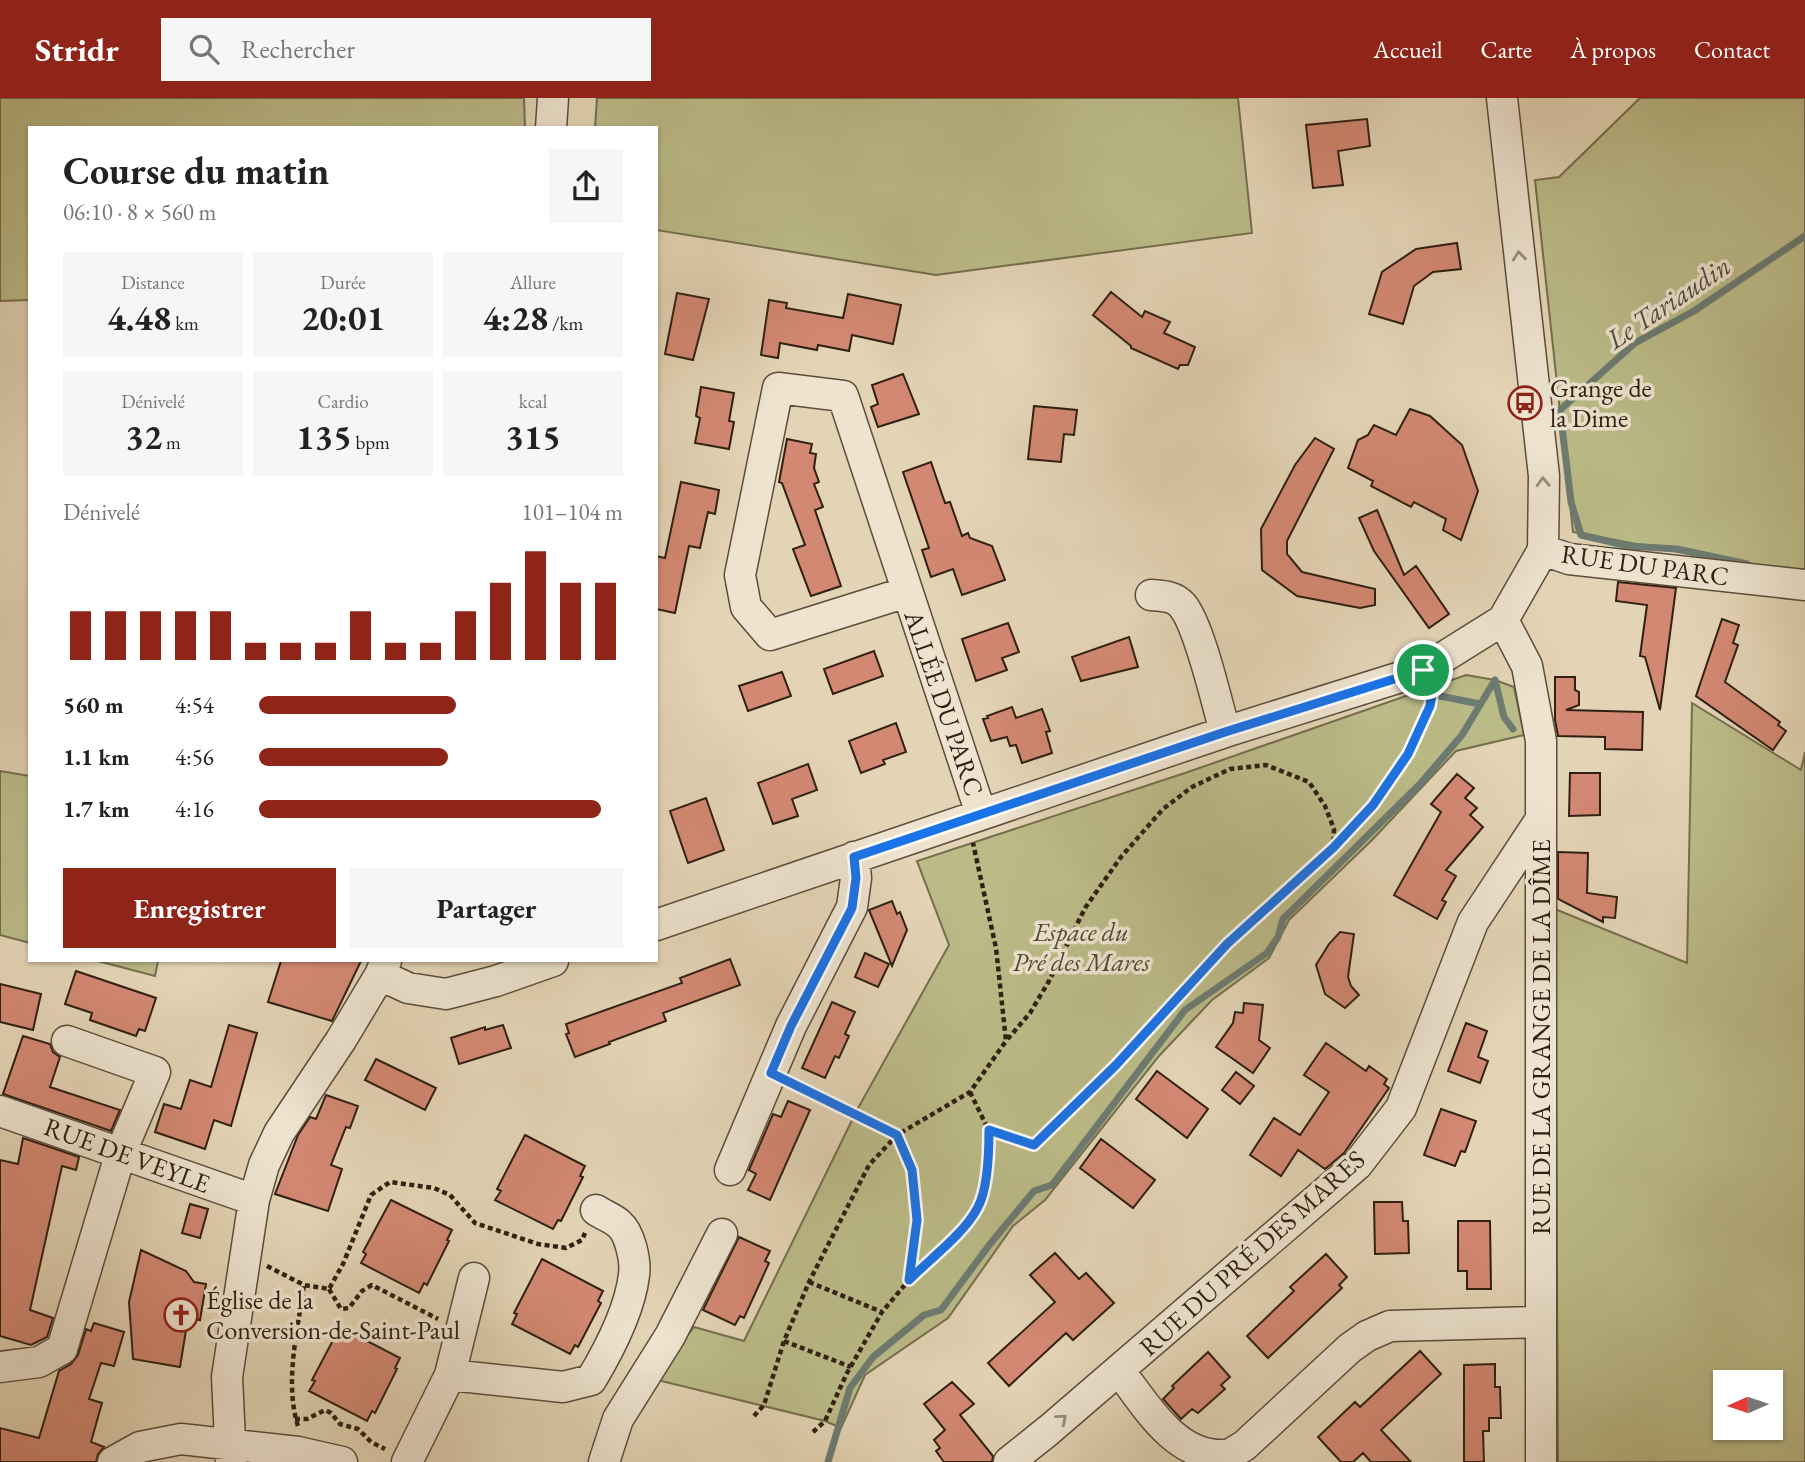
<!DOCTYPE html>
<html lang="fr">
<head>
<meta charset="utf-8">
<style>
	body { margin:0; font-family:"EB Garamond",serif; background:#f6f6f6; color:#222; height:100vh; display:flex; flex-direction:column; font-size:26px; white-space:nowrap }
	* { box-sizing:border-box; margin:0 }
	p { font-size:23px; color:#767676 }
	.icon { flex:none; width:38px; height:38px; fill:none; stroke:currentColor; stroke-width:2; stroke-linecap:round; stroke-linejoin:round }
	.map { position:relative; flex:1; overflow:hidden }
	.drawer { position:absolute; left:28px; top:28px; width:630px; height:836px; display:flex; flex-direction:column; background:#fff; border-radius:0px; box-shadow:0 2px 5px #0004 }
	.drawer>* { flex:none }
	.needle { width:46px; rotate:267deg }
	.buttons { position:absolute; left:1713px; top:1272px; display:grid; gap:14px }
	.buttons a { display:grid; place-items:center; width:70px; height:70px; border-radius:0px; background:#fff; box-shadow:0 2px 5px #0004; font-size:35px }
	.pin { position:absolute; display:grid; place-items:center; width:60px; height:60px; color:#fff; margin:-30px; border:4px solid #fff; border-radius:50%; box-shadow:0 2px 7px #0007 }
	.round { display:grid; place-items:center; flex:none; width:74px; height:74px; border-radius:0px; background:#f6f6f6 }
	.head { display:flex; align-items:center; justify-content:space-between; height:119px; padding:0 35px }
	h1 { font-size:38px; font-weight:700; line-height:52px }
	.stats { display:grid; grid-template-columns:repeat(3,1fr); gap:10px; height:119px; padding:7px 35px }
	.stats div { display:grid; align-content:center; border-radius:0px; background:#f6f6f6; text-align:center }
	.stats b { font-size:35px; font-weight:700 }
	.stats small { font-size:19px; font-weight:400 }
	.stats p { font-size:19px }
	.chart { height:196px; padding:14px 35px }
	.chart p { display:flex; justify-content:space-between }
	.chart svg { width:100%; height:126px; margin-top:7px; stroke:#8f2418; stroke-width:6 }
	.button { display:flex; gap:14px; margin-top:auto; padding:14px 35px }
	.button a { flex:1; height:80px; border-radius:0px; background:#8f2418; color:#fff; font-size:28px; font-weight:700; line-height:80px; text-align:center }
	.button a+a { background:#f6f6f6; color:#222 }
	ul { padding:0 35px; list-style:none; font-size:23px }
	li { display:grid; grid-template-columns:112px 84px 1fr; align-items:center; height:52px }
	li i { height:18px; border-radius:9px; background:#8f2418 }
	header { display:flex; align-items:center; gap:42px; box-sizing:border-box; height:98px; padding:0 35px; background:#8f2418; color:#fff }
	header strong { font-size:33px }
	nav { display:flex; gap:38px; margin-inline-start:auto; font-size:24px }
	.search { width:490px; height:63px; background:#f6f6f6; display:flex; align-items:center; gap:18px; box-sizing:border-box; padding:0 24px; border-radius:0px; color:#767676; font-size:26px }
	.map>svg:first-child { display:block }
	.green { fill:#bb8; stroke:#756e4d; stroke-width:2; fill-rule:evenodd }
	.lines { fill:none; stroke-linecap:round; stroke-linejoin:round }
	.stream { stroke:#6d7b72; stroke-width:7 }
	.building { fill:#d38873; stroke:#2f2012; stroke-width:2 }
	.minor-casing { stroke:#5c4d3b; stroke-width:33 }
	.path { stroke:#2f2012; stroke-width:4.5; stroke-dasharray:5 3.5; stroke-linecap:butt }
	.minor { stroke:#ede3cf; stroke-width:30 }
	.oneway { stroke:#988b7a }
	.route-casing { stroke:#fff; stroke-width:14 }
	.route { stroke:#1a73e8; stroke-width:9 }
	.labels { text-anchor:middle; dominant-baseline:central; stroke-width:7; stroke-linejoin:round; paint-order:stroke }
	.poi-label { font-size:26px; fill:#2f2012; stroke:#ede3cf; text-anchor:start }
	.street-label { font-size:26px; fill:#2f2012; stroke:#ede3cf }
	.park-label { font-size:26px; font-style:italic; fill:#524730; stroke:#ede3cf }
	.water-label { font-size:28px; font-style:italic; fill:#4e4d42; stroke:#ede3cf }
</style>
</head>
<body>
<header>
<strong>Stridr</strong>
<div class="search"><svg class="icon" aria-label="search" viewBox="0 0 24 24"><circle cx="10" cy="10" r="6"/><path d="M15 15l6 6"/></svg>Rechercher</div>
<nav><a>Accueil</a><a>Carte</a><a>À propos</a><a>Contact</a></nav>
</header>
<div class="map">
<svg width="1805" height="1364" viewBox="0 0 1805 1364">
	<rect width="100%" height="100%" fill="#e3d4b5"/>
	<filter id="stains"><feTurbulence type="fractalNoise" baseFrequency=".00286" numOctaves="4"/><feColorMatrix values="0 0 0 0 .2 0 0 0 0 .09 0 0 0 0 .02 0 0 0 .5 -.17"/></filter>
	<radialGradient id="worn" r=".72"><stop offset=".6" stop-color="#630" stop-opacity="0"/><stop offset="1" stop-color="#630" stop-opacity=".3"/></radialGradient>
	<path class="green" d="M0 0H524L525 30H30V202L0 203Z
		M597 0H1238L1252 135 936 177 656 132V30H595Z
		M1640 0H1805V472L1737 465 1573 434 1535 82 1559 79Z
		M1466 577 1495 582 1514 589 1524 637 1456 653 1372 742 1289 822 1269 860 1212 902 1159 958 1045 1102 1013 1128 948 1220 865 1277 841 1330 825 1323 653 1281 694 1229 744 1243 857 1012 949 847 917 763 1185 675Z
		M1692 605 1801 672 1805 654V1364H1558L1555 811 1687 865ZM1726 1284H1771V1330H1726Z
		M0 673 30 678V845L0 837Z
		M98 863H158L155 878Z"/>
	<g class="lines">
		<path class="stream" d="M1747 466 1677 451 1628 448 1581 437 1571 404 1560 312 1635 245 1694 213 1805 138
			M1495 582 1504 619 1513 631
			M1440 598 1480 606
			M828 1364 850 1290 873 1259 924 1217 941 1212 990 1146 1034 1093 1052 1087 1185 912 1267 855 1278 839 1283 821 1420 686 1462 637 1495 582"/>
	</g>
	<path class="building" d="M1367 21 1370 48 1338 53 1343 87 1313 90 1306 27Z
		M1457 145 1461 171 1433 174 1414 188 1403 226 1369 216 1382 174 1416 151Z
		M1111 194 1142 219 1145 213 1170 224 1164 235 1195 249 1188 267H1180L1178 271 1131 250V248L1093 217Z
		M677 195 709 201 693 262 665 256Z
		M848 196 901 207 893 246 852 237 849 253 818 247 817 252 780 245 778 260 761 257 769 202 787 205 786 210 843 220Z
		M903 276 919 316 878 329 871 309 878 306 872 287Z
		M701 289 734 295 729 323 734 324 729 351 695 345 700 320 696 318Z
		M1034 308 1077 312 1074 337 1064 336 1061 364 1028 361Z
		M1410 311 1430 318 1462 347 1478 393 1461 442 1443 432 1446 421 1414 404 1411 409 1371 388 1373 383 1348 370 1358 342 1368 337 1374 327 1396 337Z
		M1315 340 1334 351 1287 443V456L1302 474 1375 491V507L1360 510 1297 498 1262 472 1261 431 1295 367Z
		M787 341 812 346 810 355 816 356 814 370 819 384 814 386 823 409 815 412 841 488 811 498 793 451 805 447 782 385 779 384Z
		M931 364 945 405 950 404 962 438 968 435 970 440 992 448 1005 482 962 497 953 471 931 479 922 452 929 450 903 374Z
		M681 384 719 392 715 416 708 414 700 450 689 448 675 515 656 511V458L665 460Z
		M1377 412 1404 477 1416 468 1449 516 1429 530 1374 453 1359 420Z
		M1618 484 1676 490 1660 612 1645 559 1640 558 1647 507 1616 503Z
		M1722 521 1739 527 1733 545 1738 547 1725 584 1780 624 1778 627 1786 633 1773 652 1696 598Z
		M1008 525 1019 554 1002 560 1007 572 976 583 962 541Z
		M1129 539 1138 569 1081 583 1072 559Z
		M874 553 883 578 833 596 824 571Z
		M782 574 791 598 748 613 739 588Z
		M1555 579H1575V592L1579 594V607L1566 612 1643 614 1642 652 1605 651V639L1558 638 1555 622Z
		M1012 609 1016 620 1042 611 1050 633 1046 634 1052 655 1022 665 1016 647 1010 648 1007 639 991 643 983 621 988 620 987 618Z
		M896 625 906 654 883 662 885 666 861 675 849 643Z
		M808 666 817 692 792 701 798 718 773 726 758 685Z
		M1570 675H1600V717L1569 718Z
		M1457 676 1474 690 1465 700 1477 710 1470 717 1483 729 1446 772 1456 778 1442 802 1446 804 1437 821 1394 797 1441 714 1431 706Z
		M706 700 724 752 688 765 670 713Z
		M1558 754 1588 755 1587 795 1617 799 1615 820 1603 819V824L1558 801Z
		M892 803 897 816 900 814 907 832 892 868 869 812Z
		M1340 834 1354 836 1348 879 1351 888 1359 897 1345 910 1325 896 1316 867 1329 846Z
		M865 855 889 866 878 889 855 879Z
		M730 861 740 887 663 915 666 923 609 944 610 946 575 959 566 936 569 935 566 926 682 885 680 880Z
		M281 863H361L332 923 268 904Z
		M76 873 156 900 145 933 139 931 136 938 90 922 92 915 65 906Z
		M0 886 41 896 33 932 0 924Z
		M832 904 855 914 845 936 849 938 839 960 835 958 825 980 802 970Z
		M1244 905 1263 907 1259 942 1270 950 1253 975 1216 949 1233 925 1235 914 1243 915Z
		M1466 925 1487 933 1478 959 1488 963 1480 985 1448 973Z
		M229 927 257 935 231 1028 214 1022 205 1051 155 1034 164 1006 181 1011 190 982 211 989Z
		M503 927 511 950 459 966 451 940 485 929V932Z
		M23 938 50 946 53 954 60 959 50 989 120 1012 111 1033 3 996Z
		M1326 945 1366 973 1369 968 1387 981 1384 986 1389 990 1344 1055 1325 1071 1298 1052 1281 1078 1250 1057 1274 1020 1300 1037 1329 994 1304 977Z
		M376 961 436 990 425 1012 365 982Z
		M1157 973 1208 1011 1187 1040 1136 1001Z
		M1236 974 1254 988 1240 1006 1222 992Z
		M326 997 358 1008 350 1030 346 1029 331 1067 342 1071 328 1113 275 1096 298 1037 310 1019 316 1021Z
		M788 1003 810 1012 770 1102 748 1092 756 1076 749 1072 773 1016 781 1019Z
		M1441 1011 1476 1023 1465 1054 1461 1053 1455 1068 1424 1057Z
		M525 1037 585 1068 580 1078 583 1079 561 1123 558 1122 553 1131 495 1102 501 1093 497 1091Z
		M23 1040 79 1059 76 1072 62 1068 30 1212 53 1220 47 1239 31 1247 0 1238V1062L18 1066Z
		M1101 1041 1155 1082 1133 1110 1080 1070Z
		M391 1102 452 1132 447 1142 449 1143 427 1187 424 1185 419 1195 361 1165 366 1156 363 1154Z
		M1374 1104H1402L1403 1123H1408L1409 1155 1375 1156Z
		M190 1106 208 1111 200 1140 182 1135Z
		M1458 1123H1490L1491 1191H1467V1173H1458Z
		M739 1139 770 1153 765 1163 769 1165 744 1220 740 1218 735 1227 703 1212Z
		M141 1152 186 1173 194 1184 206 1186 200 1222 188 1220 180 1269 133 1261 129 1204Z
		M1055 1155 1079 1181 1086 1175 1114 1205 1073 1242 1066 1235 1009 1288 988 1265 1055 1204 1030 1177Z
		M1326 1156 1347 1179 1339 1187 1342 1190 1268 1260 1247 1238 1294 1193 1290 1189Z
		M542 1161 603 1193 598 1203 601 1205 578 1249 575 1247 570 1256 512 1226 517 1216 514 1215Z
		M94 1225 124 1234 114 1268 101 1265 89 1301 102 1305 91 1344 104 1349 98 1356 96 1364H0V1330L39 1340 59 1273 71 1266 78 1257 86 1231 91 1233Z
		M340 1229 400 1260 395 1270 397 1271 375 1315 372 1313 367 1323 309 1293 315 1283 312 1282Z
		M1420 1253 1441 1276 1381 1332 1411 1364H1371L1363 1355 1353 1364H1341L1318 1339 1355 1304 1360 1309Z
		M1208 1254 1230 1279 1221 1287 1225 1291 1198 1315 1192 1311 1181 1321 1163 1301 1174 1290 1172 1288Z
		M1495 1266V1289H1500L1501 1320H1489V1333H1483L1484 1364H1464V1267Z
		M952 1284 974 1306 960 1317 993 1358 992 1364H944L936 1353 940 1350 934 1342 945 1332 924 1306Z"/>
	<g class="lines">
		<defs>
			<path id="minor" d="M1502 0 1544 378 1543 452
				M551 30 553 0
				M1543 452 1569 461 1805 487
				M907 494 770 537 746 509 740 477 778 290 843 298 981 716
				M1151 497C1163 498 1174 498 1182 507 1199 526 1217 605 1225 634
				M1503 522 1527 568 1541 643V1364
				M656 827 1225 634 1423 572 1503 522 1543 452
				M380 877 408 890 446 896 496 883 553 863
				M0 1013 254 1102
				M730 1072 791 928 852 809 856 780 854 759
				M0 1269 39 1264 62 1251 121 1054 155 974 67 943
				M1119 1272C1145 1306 1175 1360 1225 1357 1231 1357 1238 1351 1244 1348L1350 1250 1367 1238 1390 1228 1540 1224
				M450 1277 563 1289 591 1282C609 1252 630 1211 634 1177 636 1163 630 1135 619 1126 613 1120 603 1117 596 1112
				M113 1364 140 1349 181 1341 298 1354 342 1364
				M231 1364 227 1279 254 1102 264 1067 279 1035 341 942 380 877 386 863
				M407 1364 450 1277 474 1180
				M604 1364 618 1321 670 1238 722 1136
				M1009 1364 1049 1332 1357 1067 1401 1010 1473 824 1541 721"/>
		</defs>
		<use href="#minor" class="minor-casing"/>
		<path class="path" d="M1334 750C1368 712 1425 648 1432 597
			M793 986 897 1037 912 1072 917 1122 909 1181
			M970 994 989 1033 1034 1047 1116 967 1227 846 1333 750 1334 731 1325 708 1309 684 1266 667 1230 671 1192 689 1163 711 1121 759 1085 810 1049 883 1030 915 1006 943
			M267 1168 304 1187 329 1191 343 1166 371 1097 390 1084 434 1090 450 1097 475 1125 538 1146 566 1150 582 1142 585 1135
			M809 1184 882 1214
			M329 1191 341 1211 349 1210 362 1193 372 1187 438 1221
			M784 1243 851 1269
			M754 1318 764 1307 784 1243 809 1184 869 1067 897 1037 970 994 1006 943 996 850 973 745
			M295 1321H307L325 1312 331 1315 340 1326 358 1331 371 1344 385 1351
			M298 1328C284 1284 298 1231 304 1187
			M813 1334 825 1323 847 1275 882 1214 909 1182 961 1131 979 1109 989 1063V1033"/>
		<use href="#minor" class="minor"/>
	</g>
	<defs><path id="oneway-chevron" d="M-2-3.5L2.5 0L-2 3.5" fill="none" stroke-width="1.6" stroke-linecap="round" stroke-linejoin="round" transform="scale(1.75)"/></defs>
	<g class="oneway">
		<use href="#oneway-chevron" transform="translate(1519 158) rotate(-96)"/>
		<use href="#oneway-chevron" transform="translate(1543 384) rotate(-92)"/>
		<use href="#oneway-chevron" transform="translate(1062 1321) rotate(-41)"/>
	</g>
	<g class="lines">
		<defs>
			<path id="route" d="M1423 572 1433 590 1430 608 1408 656 1373 707 1333 750 1227 846 1116 967 1034 1047 989 1032C989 1054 988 1090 978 1109 965 1135 930 1161 909 1182L917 1122 912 1072 897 1037 771 975 791 928 852 810 856 780 854 759 1225 634Z"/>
		</defs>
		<use href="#route" class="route-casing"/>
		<use href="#route" class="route"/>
	</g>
	<defs>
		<symbol id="bus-ring" viewBox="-11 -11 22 22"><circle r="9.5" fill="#ede3cf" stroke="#8f2418" stroke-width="1.5"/><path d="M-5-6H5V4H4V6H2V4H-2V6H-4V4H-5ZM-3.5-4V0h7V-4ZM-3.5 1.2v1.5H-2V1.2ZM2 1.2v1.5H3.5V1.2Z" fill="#8f2418"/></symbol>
		<symbol id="church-ring" viewBox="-11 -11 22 22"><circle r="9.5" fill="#ede3cf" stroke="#8f2418" stroke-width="1.5"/><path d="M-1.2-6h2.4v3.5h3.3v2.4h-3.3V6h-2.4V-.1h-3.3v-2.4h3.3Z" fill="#8f2418"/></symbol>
	</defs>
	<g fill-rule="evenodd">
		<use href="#bus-ring" x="1506" y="286" width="38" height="38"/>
		<use href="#church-ring" x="162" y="1198" width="38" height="38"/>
	</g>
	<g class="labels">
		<g class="poi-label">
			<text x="1550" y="290">Grange de<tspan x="1550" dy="30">la Dime</tspan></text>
			<text x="206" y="1202">Église de la<tspan x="206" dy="30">Conversion-de-Saint-Paul</tspan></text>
		</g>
		<g class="street-label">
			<text transform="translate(1645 467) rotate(8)">RUE DU PARC</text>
			<text transform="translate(944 605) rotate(71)">ALLÉE DU PARC</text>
			<text transform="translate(1541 939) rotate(-90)">RUE DE LA GRANGE DE LA DÎME</text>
			<text transform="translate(127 1057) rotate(20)">RUE DE VEYLE</text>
			<text transform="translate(1252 1155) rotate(-42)">RUE DU PRÉ DES MARES</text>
		</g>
		<g class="park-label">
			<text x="1081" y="834">Espace du<tspan x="1081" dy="30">Pré des Mares</tspan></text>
		</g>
		<g class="water-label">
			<text transform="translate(1668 204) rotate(-34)">Le Tariaudin</text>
		</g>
	</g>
	<rect width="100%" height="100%" filter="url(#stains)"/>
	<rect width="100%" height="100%" fill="url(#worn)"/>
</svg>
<div class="buttons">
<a><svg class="needle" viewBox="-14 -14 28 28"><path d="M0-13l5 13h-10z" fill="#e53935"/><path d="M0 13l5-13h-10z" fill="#767676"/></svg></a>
</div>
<div class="pin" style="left:1423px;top:572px;background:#1e9e55"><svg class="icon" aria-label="arrive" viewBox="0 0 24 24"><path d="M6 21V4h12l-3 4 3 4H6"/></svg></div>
<section class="drawer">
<div class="head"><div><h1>Course du matin</h1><p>06:10 · 8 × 560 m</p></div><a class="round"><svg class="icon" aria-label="share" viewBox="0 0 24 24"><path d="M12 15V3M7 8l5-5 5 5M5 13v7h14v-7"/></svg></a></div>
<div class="stats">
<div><p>Distance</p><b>4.48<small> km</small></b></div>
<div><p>Durée</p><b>20:01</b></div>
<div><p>Allure</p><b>4:28<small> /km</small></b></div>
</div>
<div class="stats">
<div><p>Dénivelé</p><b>32<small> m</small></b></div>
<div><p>Cardio</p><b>135<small> bpm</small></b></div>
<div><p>kcal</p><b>315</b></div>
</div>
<div class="chart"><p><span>Dénivelé</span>101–104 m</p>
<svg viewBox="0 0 160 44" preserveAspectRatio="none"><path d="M5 44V27M15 44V27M25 44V27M35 44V27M45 44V27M55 44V38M65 44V38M75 44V38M85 44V27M95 44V38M105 44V38M115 44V27M125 44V17M135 44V6M145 44V17M155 44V17"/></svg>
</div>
<ul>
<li><b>560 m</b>4:54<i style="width:54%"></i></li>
<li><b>1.1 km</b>4:56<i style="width:52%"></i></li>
<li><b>1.7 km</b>4:16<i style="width:94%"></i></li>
</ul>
<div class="button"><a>Enregistrer</a><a>Partager</a></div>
</section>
</div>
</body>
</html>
